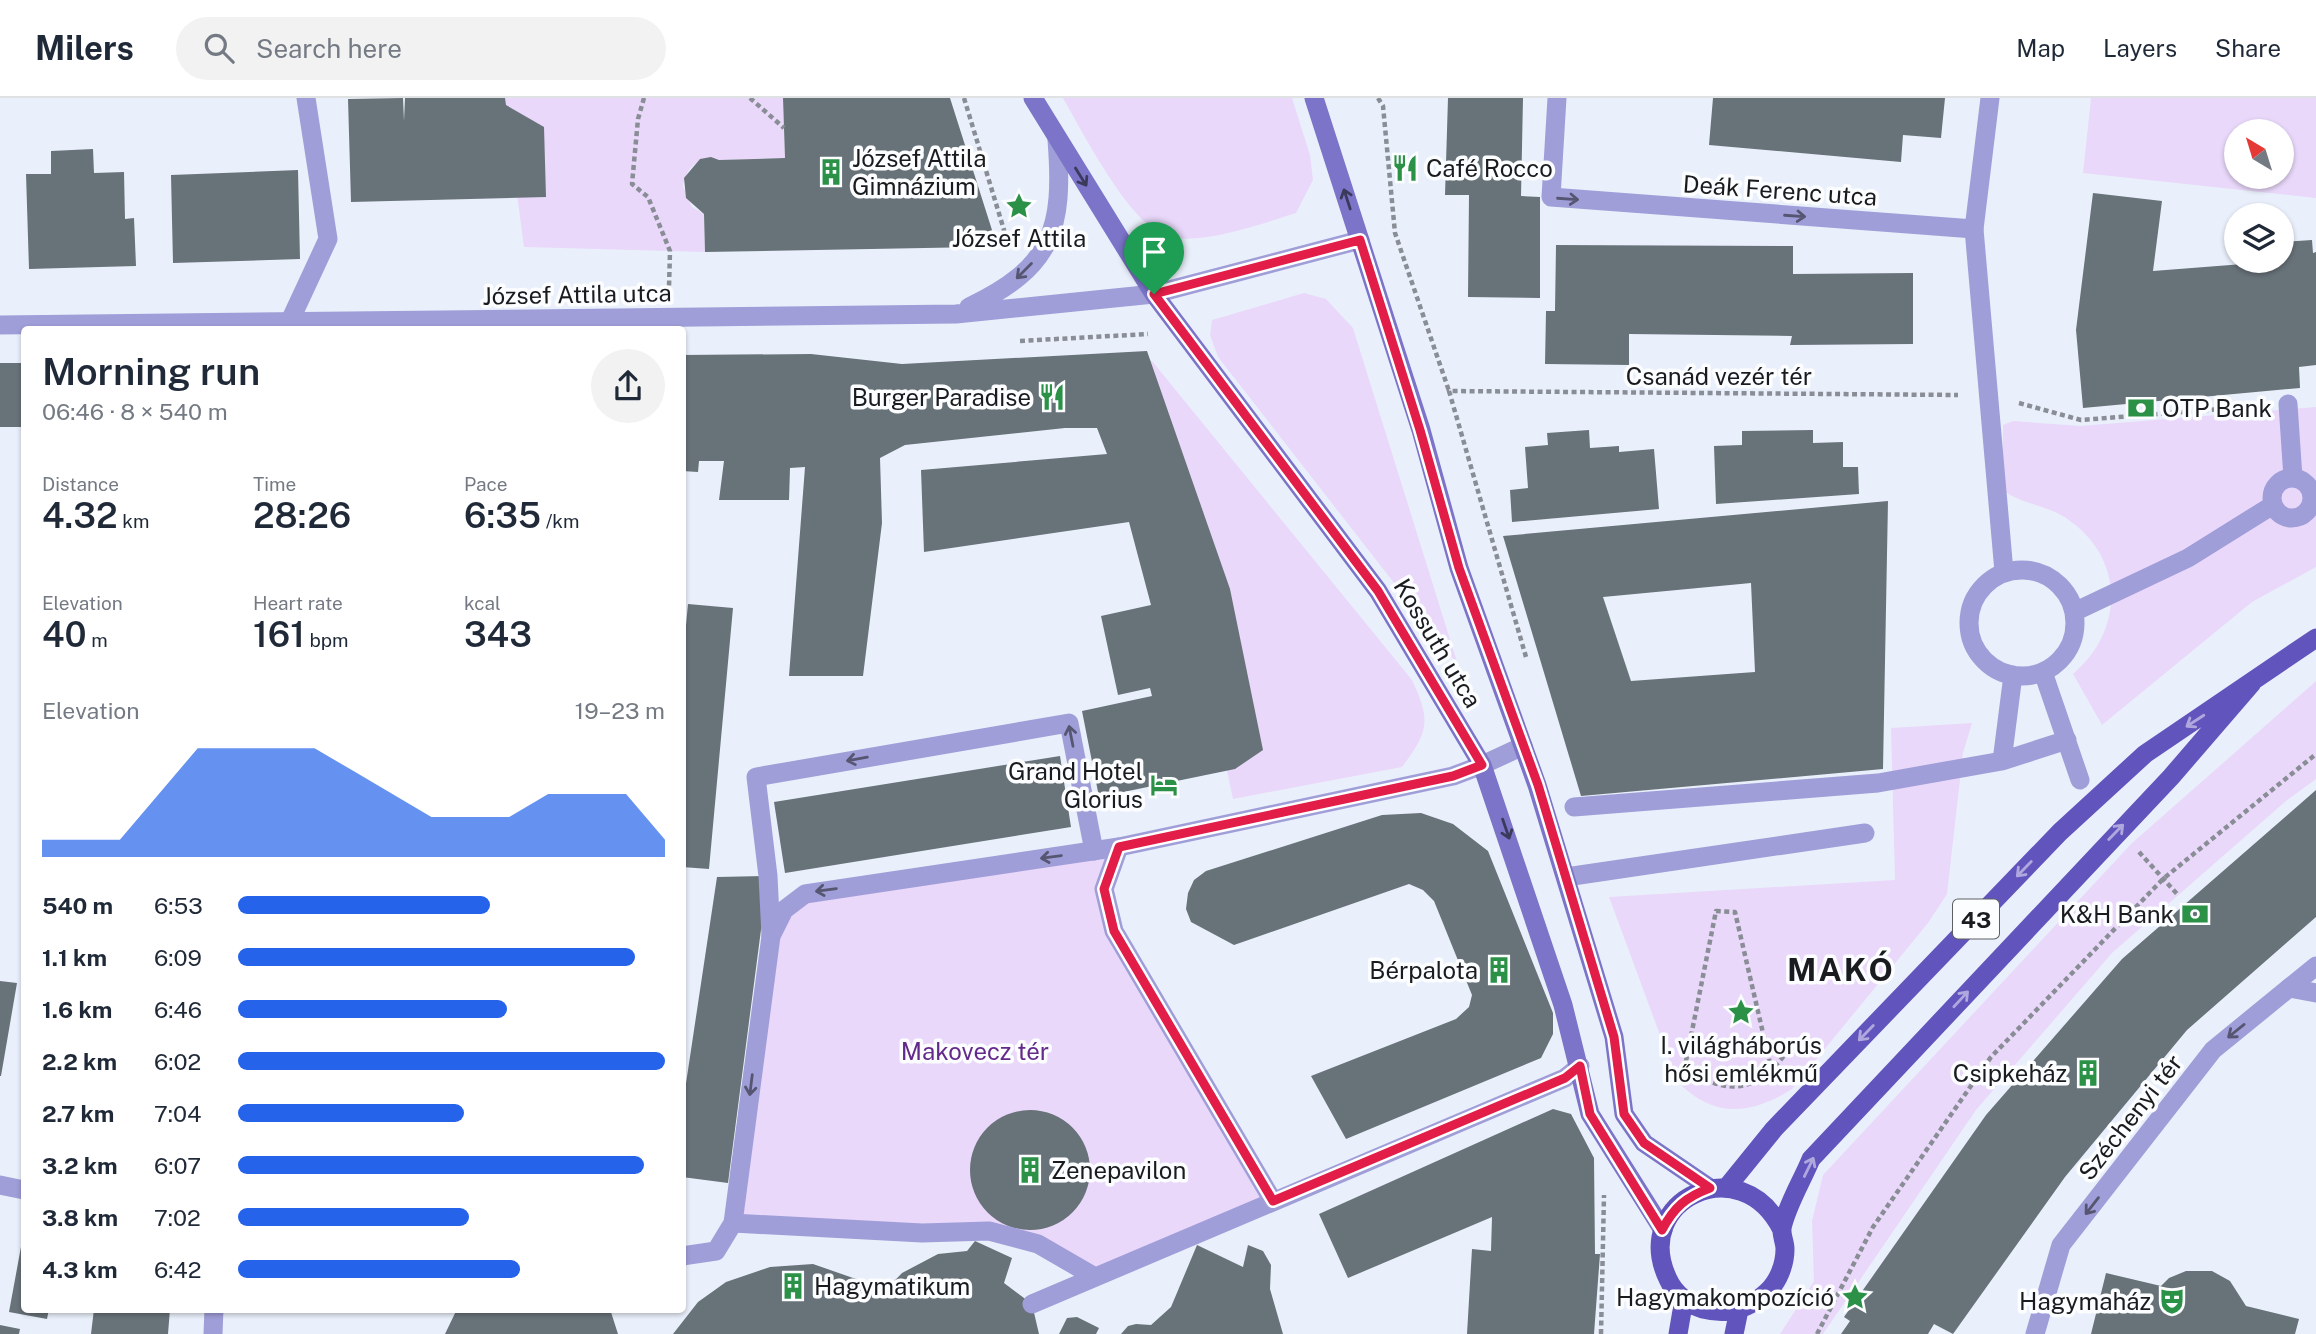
<!DOCTYPE html>
<html lang="en">
<head>
<meta charset="utf-8">
<style>
	body { margin:0; font-family:"Public Sans",sans-serif; background:#f2f2f3; color:#1f2937; height:100vh; display:flex; flex-direction:column; font-size:26px; white-space:nowrap }
	* { box-sizing:border-box; margin:0 }
	p { font-size:23px; color:#747a83 }
	.icon { flex:none; width:38px; height:38px; fill:none; stroke:currentColor; stroke-width:2; stroke-linecap:round; stroke-linejoin:round }
	.map { position:relative; flex:1; overflow:hidden }
	.drawer { position:absolute; left:21px; top:228px; width:665px; height:987px; display:flex; flex-direction:column; background:#fff; border-radius:7px; box-shadow:0 2px 5px #0004 }
	.drawer>* { flex:none }
	.needle { width:46px; rotate:322deg }
	.buttons { position:absolute; left:2224px; top:21px; display:grid; gap:14px }
	.buttons a { display:grid; place-items:center; width:70px; height:70px; border-radius:50%; background:#fff; box-shadow:0 2px 5px #0004; font-size:35px }
	.pin { position:absolute; display:grid; place-items:center; width:60px; height:60px; color:#fff; margin:-72px -30px; border-radius:50% 50% 50% 0; rotate:-45deg; box-shadow:0 0 7px #0007 }
	.pin .icon { rotate:45deg }
	.round { display:grid; place-items:center; flex:none; width:74px; height:74px; border-radius:37px; background:#f2f2f3 }
	.head { display:flex; align-items:center; justify-content:space-between; height:119px; padding:0 21px }
	h1 { font-size:38px; font-weight:600; line-height:52px }
	.figures { display:grid; grid-template-columns:repeat(3,1fr); gap:10px; height:119px; padding:7px 21px }
	.figures div { display:grid; align-content:center }
	.figures b { font-size:35px; font-weight:600 }
	.figures small { font-size:19px; font-weight:400 }
	.figures p { font-size:19px }
	.chart { height:196px; padding:14px 21px }
	.chart p { display:flex; justify-content:space-between }
	.chart svg { width:100%; height:126px; margin-top:7px; fill:#2563eb; opacity:.7 }
	ul { padding:0 21px; list-style:none; font-size:23px }
	li { display:grid; grid-template-columns:112px 84px 1fr; align-items:center; height:52px }
	li i { height:18px; border-radius:9px; background:#2563eb }
	header { display:flex; align-items:center; gap:42px; box-sizing:border-box; height:98px; padding:0 35px; background:#fff; border-bottom:2px solid #e0e1e3 }
	header strong { font-size:33px }
	nav { display:flex; gap:38px; margin-inline-start:auto; font-size:24px }
	.search { width:490px; height:63px; background:#f2f2f3; display:flex; align-items:center; gap:18px; box-sizing:border-box; padding:0 24px; border-radius:38px; color:#747a83; font-size:26px }
	.map>svg:first-child { display:block }
	.green { fill:#e9d8fa; fill-rule:evenodd }
	.building { fill:#687279; fill-rule:evenodd }
	.lines { fill:none; stroke-linecap:round; stroke-linejoin:round }
	.path { stroke:#898d95; stroke-width:4.5; stroke-dasharray:5 3.5; stroke-linecap:butt }
	.service { stroke:#a09ed8; stroke-width:19 }
	.pedestrian { stroke:#a09ed8; stroke-width:19 }
	.minor { stroke:#a09ed8; stroke-width:19 }
	.secondary { stroke:#7b74c9; stroke-width:19 }
	.primary { stroke:#6254bd; stroke-width:19 }
	.oneway { stroke:#3b3a5a }
	.oneway2 { stroke:#565672 }
	.oneway3 { stroke:#afa8de }
	.route-casing { stroke:#fff; stroke-width:14 }
	.route { stroke:#e11d48; stroke-width:9 }
	.labels { text-anchor:middle; dominant-baseline:central; stroke-width:7; stroke-linejoin:round; paint-order:stroke }
	.shield { fill:#fcfdff; stroke:#5d5f62; stroke-width:2 }
	.shield-label { font-size:23px; font-weight:bold; fill:#191b1e }
	.poi-label { font-size:24px; fill:#191b1e; stroke:#fcfdff; text-anchor:end }
	.street-label { font-size:24px; fill:#191b1e; stroke:#fcfdff }
	.park-label { font-size:24px; fill:#642a8b; stroke:#fcfdff }
	.district-label { font-size:32px; font-weight:bold; letter-spacing:2px; fill:#191b1e; stroke:#fcfdff }
</style>
</head>
<body>
<header>
<strong>Milers</strong>
<div class="search"><svg class="icon" aria-label="search" viewBox="0 0 24 24"><circle cx="10" cy="10" r="6"/><path d="M15 15l6 6"/></svg>Search here</div>
<nav><a>Map</a><a>Layers</a><a>Share</a></nav>
</header>
<div class="map">
<svg width="2316" height="1236" viewBox="0 0 2316 1236">
	<rect width="100%" height="100%" fill="#eaf0fb"/>
	<path class="green" d="M504 0H783L785 60 719 62C700 56 686 70 683 88L692 109 704 116 705 154 524 149Z
		M1063 0H1292L1310 57 1313 82 1296 115C1264 125 1196 150 1164 137 1128 123 1083 35 1063 0Z
		M2091 0H2316V100L2083 75ZM2236 33H2282V79H2236Z
		M1304 195 1326 201 1353 230 1458 567 1218 259 1210 237 1212 222Z
		M1113 256 1152 263 1412 582C1431 623 1429 633 1402 669L1233 701 1183 466Z
		M2316 309V469L2252 504 2102 627 2073 576C2125 532 2125 459 2066 420 2046 407 2021 406 2003 392V327L2013 323 2080 328Z
		M2316 583V681L2286 703 2112 855 1976 1012 1823 1236H1780L1814 1183 1812 1123 1823 1077 2131 746Z
		M1972 625 1963 655 1947 796 1928 825 1792 991C1750 1018 1712 1020 1677 983L1609 799 1895 782 1891 630Z
		M1119 749 1104 791 1114 833 1273 1103 1095 1179 1038 1146 733 1125 771 838 805 796Z"/>
	<path class="building" d="M403 0 404 23 405 0H505L506 7 544 29 546 99 351 104 348 1Z
		M783 0H950L992 132 979 149 705 154 704 116 686 100 684 80 700 61 711 59 719 62 785 60Z
		M1448 0H1523L1521 98 1540 99V200L1468 199 1469 97H1445Z
		M1713 0H1945L1941 40 1903 37 1901 64 1709 47Z
		M93 51 94 75 124 74 125 121 134 120 136 168 29 171 26 76H51V53Z
		M298 72 300 161 173 165 171 77Z
		M2093 95 2162 103 2153 173 2282 163V144L2312 142 2313 155 2316 154V267L2299 269 2300 290 2083 310 2076 232Z
		M1556 147 1793 148V176L1913 175V246L1790 247 1792 238 1629 236V267L1545 266 1546 213H1555Z
		M1147 253 1230 491 1263 652 1235 671 1099 699 1082 613 1152 598 1150 590 1118 597 1101 518 1151 507 1129 424 924 454 921 372 1107 356 1097 330H1065L905 347 880 360 882 425 863 578H789L805 369 790 370 789 402H719L724 363H699L698 374 682 373V257L811 256 902 266Z
		M0 265H24V329H0Z
		M1589 332 1590 350 1619 348V354L1654 351 1659 411 1512 424 1510 392 1528 390 1525 349 1548 347 1547 335Z
		M1813 332V345L1843 344V369H1858L1859 396 1716 406 1714 348 1742 347V333Z
		M1888 403 1883 671 1581 698 1503 438ZM1751 485 1755 574 1631 583 1603 499Z
		M688 506 733 510 709 771 682 769V570Z
		M1060 658 1071 729 785 775 774 704Z
		M2316 692V819L2187 932 2065 1079 1953 1236 1934 1226 1928 1236H1841L1850 1223 1844 1219 1986 1017 2122 861Z
		M1421 715 1453 726 1488 753 1553 915V936L1541 960 1346 1041 1311 978 1456 921 1469 909 1472 897 1434 803 1423 792 1409 786 1234 847 1191 824 1186 811 1188 795 1194 782 1206 773 1382 717Z
		M768 778 728 1085 682 1079V1012L717 779Z
		M0 883 17 885 1 978H0Z
		M1553 1011 1571 1016 1594 1060 1595 1156H1600L1594 1236H1467L1472 1151 1491 1153 1492 1119 1348 1180 1319 1116Z
		M970 1072a60 60 0 1 1 120 0a60 60 0 1 1-120 0Z
		M23 1138 24 1211H49L47 1221 9 1214Z
		M975 1143 1012 1160 1004 1185 1032 1206 1039 1236H673L698 1204 726 1184 770 1169 813 1166 856 1181 880 1198 902 1175 938 1156 967 1153Z
		M1197 1147 1243 1169 1248 1147 1263 1153 1271 1167 1270 1191 1283 1236H1121L1128 1228 1136 1226 1151 1227 1171 1209Z
		M2186 1173H2212L2230 1183 2246 1208 2299 1221 2295 1236H2091L2106 1175 2161 1188 2169 1180Z
		M94 1211H170L168 1236H91Z
		M457 1211H610L618 1236H445Z
		M1077 1219 1099 1230 1096 1236H1059L1067 1220Z
		M0 1227 20 1231 19 1236H0Z"/>
	<g class="lines">
		<path class="path" d="M644 0 638 21 632 86 648 99 670 153 669 189
			M750 0 784 30
			M964 0 1004 132 1005 151
			M1378 0 1383 8 1395 135 1449 293
			M1020 243 1148 236
			M2019 305 2081 322 2259 308
			M1526 559 1449 293 1958 297
			M2139 754 2178 797
			M1772 974 1735 814 1716 813 1685 968C1725 999 1756 995 1786 955
			M1601 1236 1604 1097
			M1817 1236 1873 1129 1991 959 2163 781 2316 656"/>
		<path class="service" d="M289 225 328 141 306 0
			M1482 667 1523 648
			M1119 749 1104 791 1114 833 1273 1103
			M1566 779 1865 735
			M771 838 768 778 756 679 1069 625 1094 753
			M2289 890 2316 895
			M733 1125 922 1135 989 1133 1038 1146 1095 1179
			M1032 1206 1565 980 1580 968"/>
		<path class="pedestrian" d="M1974 131 2004 474
			M2288 306 2293 380
			M2272 400a20 20 0 1 1 40 0a20 20 0 1 1-40 0Z
			M1969 525a53 53 0 1 1 106 0a53 53 0 1 1-106 0Z
			M2074 514 2188 460 2273 407
			M2043 574 2080 682
			M2002 663 2013 577
			M1574 709 1878 685 2002 663 2067 642"/>
		<path class="minor" d="M1557 0 1551 99 1974 131 1990 0
			M969 209C1053 169 1064 131 1057 42
			M0 227 956 216 1154 196 1360 142
			M0 1087 24 1092
			M682 1158 716 1153 733 1125 771 838 784 812 805 796 1119 749 1453 678 1482 667
			M213 1236 214 1211
			M2035 1236 2061 1147 2213 952 2316 868"/>
		<path class="secondary" d="M1033 0 1154 196 1378 493 1482 667 1563 907 1590 1016 1663 1132
			M1314 0 1421 332 1459 470 1537 687 1614 939 1624 1016 1644 1045 1710 1090"/>
		<path class="primary" d="M1727 1089 1774 1031 2060 734 2145 656 2316 540
			M1782 1132C1741 1049 1630 1102 1668 1181 1674 1195 1689 1207 1703 1211 1727 1217 1749 1211 1767 1194 1778 1184 1785 1167 1785 1151 1785 1144 1781 1137 1782 1130 1787 1107 1802 1083 1811 1061L2171 679 2252 585
			M1678 1236 1684 1201
			M1734 1236 1739 1212"/>
	</g>
	<defs><path id="oneway-shaft" d="M-6 0H5M1.5-3L5.5 0L1.5 3" fill="none" stroke-width="1.6" stroke-linecap="round" stroke-linejoin="round" transform="scale(1.75)"/></defs>
	<g class="oneway">
		<use href="#oneway-shaft" transform="translate(1081 79) rotate(58)"/>
		<use href="#oneway-shaft" transform="translate(1347 101) rotate(-108)"/>
		<use href="#oneway-shaft" transform="translate(1506 731) rotate(71)"/>
	</g>
	<g class="oneway2">
		<use href="#oneway-shaft" transform="translate(1568 101) rotate(4)"/>
		<use href="#oneway-shaft" transform="translate(1795 118) rotate(4)"/>
		<use href="#oneway-shaft" transform="translate(1024 173) rotate(135)"/>
		<use href="#oneway-shaft" transform="translate(1071 638) rotate(-101)"/>
		<use href="#oneway-shaft" transform="translate(857 661) rotate(170)"/>
		<use href="#oneway-shaft" transform="translate(1051 759) rotate(172)"/>
		<use href="#oneway-shaft" transform="translate(826 792) rotate(172)"/>
		<use href="#oneway-shaft" transform="translate(2236 933) rotate(141)"/>
		<use href="#oneway-shaft" transform="translate(751 987) rotate(97)"/>
		<use href="#oneway-shaft" transform="translate(2092 1108) rotate(128)"/>
	</g>
	<g class="oneway3">
		<use href="#oneway-shaft" transform="translate(2195 623) rotate(147)"/>
		<use href="#oneway-shaft" transform="translate(2116 734) rotate(-46)"/>
		<use href="#oneway-shaft" transform="translate(2024 771) rotate(134)"/>
		<use href="#oneway-shaft" transform="translate(1961 901) rotate(-47)"/>
		<use href="#oneway-shaft" transform="translate(1866 935) rotate(134)"/>
		<use href="#oneway-shaft" transform="translate(1809 1069) rotate(-64)"/>
	</g>
	<g class="lines">
		<defs>
			<path id="route" d="M1360 142 1420 332 1459 470 1538 687 1614 939 1624 1016 1644 1045 1710 1090C1686 1099 1674 1109 1662 1132L1590 1016 1580 968 1565 980 1273 1103 1114 833 1104 791 1119 749 1453 678 1482 667 1378 493 1154 196Z"/>
		</defs>
		<use href="#route" class="route-casing"/>
		<use href="#route" class="route"/>
	</g>
	<defs>
		<symbol id="restaurant-bare" viewBox="-9 -9 18 18"><path d="M-5-6h1v4h1v-4h1v4h1v-4h1v5L-1.5 .5V6h-2V.5L-5-1ZM5-6V6H3V1.5H1.5Q1.5-4 5-6Z" fill="#2a9147" stroke="#fcfdff" stroke-width="2.5" paint-order="stroke"/></symbol>
		<symbol id="building-bare" viewBox="-9 -9 18 18"><path d="M-4-6H4V6H1V3H-1V6H-4ZM-2.5-4.3h1.7v1.8h-1.7ZM.8-4.3h1.7v1.8H.8ZM-2.5-1h1.7V.8h-1.7ZM.8-1h1.7V.8H.8Z" fill="#2a9147" stroke="#fcfdff" stroke-width="2.5" paint-order="stroke"/></symbol>
		<symbol id="sight-bare" viewBox="-9 -9 18 18"><path d="M0-6L1.8-2.2L6-1.7L2.9 1.2L3.7 5.4L0 3.3L-3.7 5.4L-2.9 1.2L-6-1.7L-1.8-2.2Z" fill="#2a9147" stroke="#fcfdff" stroke-width="2.5" paint-order="stroke"/></symbol>
		<symbol id="bank-bare" viewBox="-9 -9 18 18"><path d="M-6-4H6V4H-6ZM0-2.3a2.3 2.3 0 1 0 0 4.6a2.3 2.3 0 1 0 0-4.6Z" fill="#2a9147" stroke="#fcfdff" stroke-width="2.5" paint-order="stroke"/></symbol>
		<symbol id="hotel-bare" viewBox="-9 -9 18 18"><path d="M-6-4.5h1.5V1H6V5H4.5V3h-9V5H-6ZM-4 0a1.8 1.8 0 1 1 3.6 0ZM.5 0V-2.5h3Q6-2.5 6 0Z" fill="#2a9147" stroke="#fcfdff" stroke-width="2.5" paint-order="stroke"/></symbol>
		<symbol id="theatre-bare" viewBox="-9 -9 18 18"><path d="M-5-5.5Q0-4 5-5.5V0Q5 5 0 6Q-5 5-5 0ZM-3.3-2.5H-1v1.5H-3.3ZM1-2.5H3.3v1.5H1ZM-2.8 1Q0 5.5 2.8 1Z" fill="#2a9147" stroke="#fcfdff" stroke-width="2.5" paint-order="stroke"/></symbol>
	</defs>
	<g fill-rule="evenodd">
		<use href="#restaurant-bare" x="1386" y="51" width="38" height="38"/>
		<use href="#building-bare" x="812" y="55" width="38" height="38"/>
		<use href="#sight-bare" x="1000" y="89" width="38" height="38"/>
		<use href="#restaurant-bare" x="1033" y="280" width="38" height="38"/>
		<use href="#bank-bare" x="2122" y="291" width="38" height="38"/>
		<use href="#hotel-bare" x="1145" y="668" width="38" height="38"/>
		<use href="#bank-bare" x="2176" y="797" width="38" height="38"/>
		<use href="#building-bare" x="1480" y="853" width="38" height="38"/>
		<use href="#sight-bare" x="1722" y="895" width="38" height="38"/>
		<use href="#building-bare" x="2069" y="956" width="38" height="38"/>
		<use href="#building-bare" x="1011" y="1053" width="38" height="38"/>
		<use href="#building-bare" x="774" y="1169" width="38" height="38"/>
		<use href="#sight-bare" x="1836" y="1180" width="38" height="38"/>
		<use href="#theatre-bare" x="2153" y="1184" width="38" height="38"/>
	</g>
	<g class="labels">
		<rect class="shield" x="1953" y="801.5" width="46" height="39" rx="5"/>
		<g class="shield-label">
			<text x="1976" y="821">43</text>
		</g>
		<g class="poi-label">
			<text x="852" y="60" text-anchor="start">József Attila<tspan x="852" dy="28">Gimnázium</tspan></text>
			<text x="1426" y="70" text-anchor="start">Café Rocco</text>
			<text x="1019" y="140" text-anchor="middle">József Attila</text>
			<text x="1031" y="299">Burger Paradise</text>
			<text x="2162" y="310" text-anchor="start">OTP Bank</text>
			<text x="1143" y="673">Grand Hotel<tspan x="1143" dy="28">Glorius</tspan></text>
			<text x="2174" y="816">K&amp;H Bank</text>
			<text x="1478" y="872">Bérpalota</text>
			<text x="1741" y="947" text-anchor="middle">I. világháborús<tspan x="1741" dy="28">hősi emlékmű</tspan></text>
			<text x="2067" y="975">Csipkeház</text>
			<text x="1051" y="1072" text-anchor="start">Zenepavilon</text>
			<text x="814" y="1188" text-anchor="start">Hagymatikum</text>
			<text x="1834" y="1199">Hagymakompozíció</text>
			<text x="2151" y="1203">Hagymaház</text>
		</g>
		<g class="street-label">
			<text transform="translate(1780 92) rotate(4)">Deák Ferenc utca</text>
			<text transform="translate(577 196) rotate(-1)">József Attila utca</text>
			<text x="1719" y="278">Csanád vezér tér</text>
			<text transform="translate(1438 545) rotate(59)">Kossuth utca</text>
			<text transform="translate(2130 1019) rotate(-52)">Széchenyi tér</text>
		</g>
		<g class="park-label">
			<text x="975" y="953">Makovecz tér</text>
		</g>
		<g class="district-label">
			<text x="1841" y="871">MAKÓ</text>
		</g>
	</g>
</svg>
<div class="buttons">
<a><svg class="needle" viewBox="-14 -14 28 28"><path d="M0-13l5 13h-10z" fill="#e53935"/><path d="M0 13l5-13h-10z" fill="#747a83"/></svg></a>
<a><svg class="icon" aria-label="layers" viewBox="0 0 24 24"><path d="M12 4l9 5-9 5-9-5zM3 14l9 5 9-5"/></svg></a>
</div>
<div class="pin" style="left:1154px;top:196px;background:#1e9e55"><svg class="icon" aria-label="arrive" viewBox="0 0 24 24"><path d="M6 21V4h12l-3 4 3 4H6"/></svg></div>
<section class="drawer">
<div class="head"><div><h1>Morning run</h1><p>06:46 · 8 × 540 m</p></div><a class="round"><svg class="icon" aria-label="share" viewBox="0 0 24 24"><path d="M12 15V3M7 8l5-5 5 5M5 13v7h14v-7"/></svg></a></div>
<div class="figures">
<div><p>Distance</p><b>4.32<small> km</small></b></div>
<div><p>Time</p><b>28:26</b></div>
<div><p>Pace</p><b>6:35<small> /km</small></b></div>
</div>
<div class="figures">
<div><p>Elevation</p><b>40<small> m</small></b></div>
<div><p>Heart rate</p><b>161<small> bpm</small></b></div>
<div><p>kcal</p><b>343</b></div>
</div>
<div class="chart"><p><span>Elevation</span>19–23 m</p>
<svg viewBox="0 0 160 44" preserveAspectRatio="none"><path d="M0 44V38L10 38L20 38L30 22L40 6L50 6L60 6L70 6L80 14L90 22L100 30L110 30L120 30L130 22L140 22L150 22L160 38V44z"/></svg>
</div>
<ul>
<li><b>540 m</b>6:53<i style="width:59%"></i></li>
<li><b>1.1 km</b>6:09<i style="width:93%"></i></li>
<li><b>1.6 km</b>6:46<i style="width:63%"></i></li>
<li><b>2.2 km</b>6:02<i style="width:100%"></i></li>
<li><b>2.7 km</b>7:04<i style="width:53%"></i></li>
<li><b>3.2 km</b>6:07<i style="width:95%"></i></li>
<li><b>3.8 km</b>7:02<i style="width:54%"></i></li>
<li><b>4.3 km</b>6:42<i style="width:66%"></i></li>
</ul>
</section>
</div>
</body>
</html>
